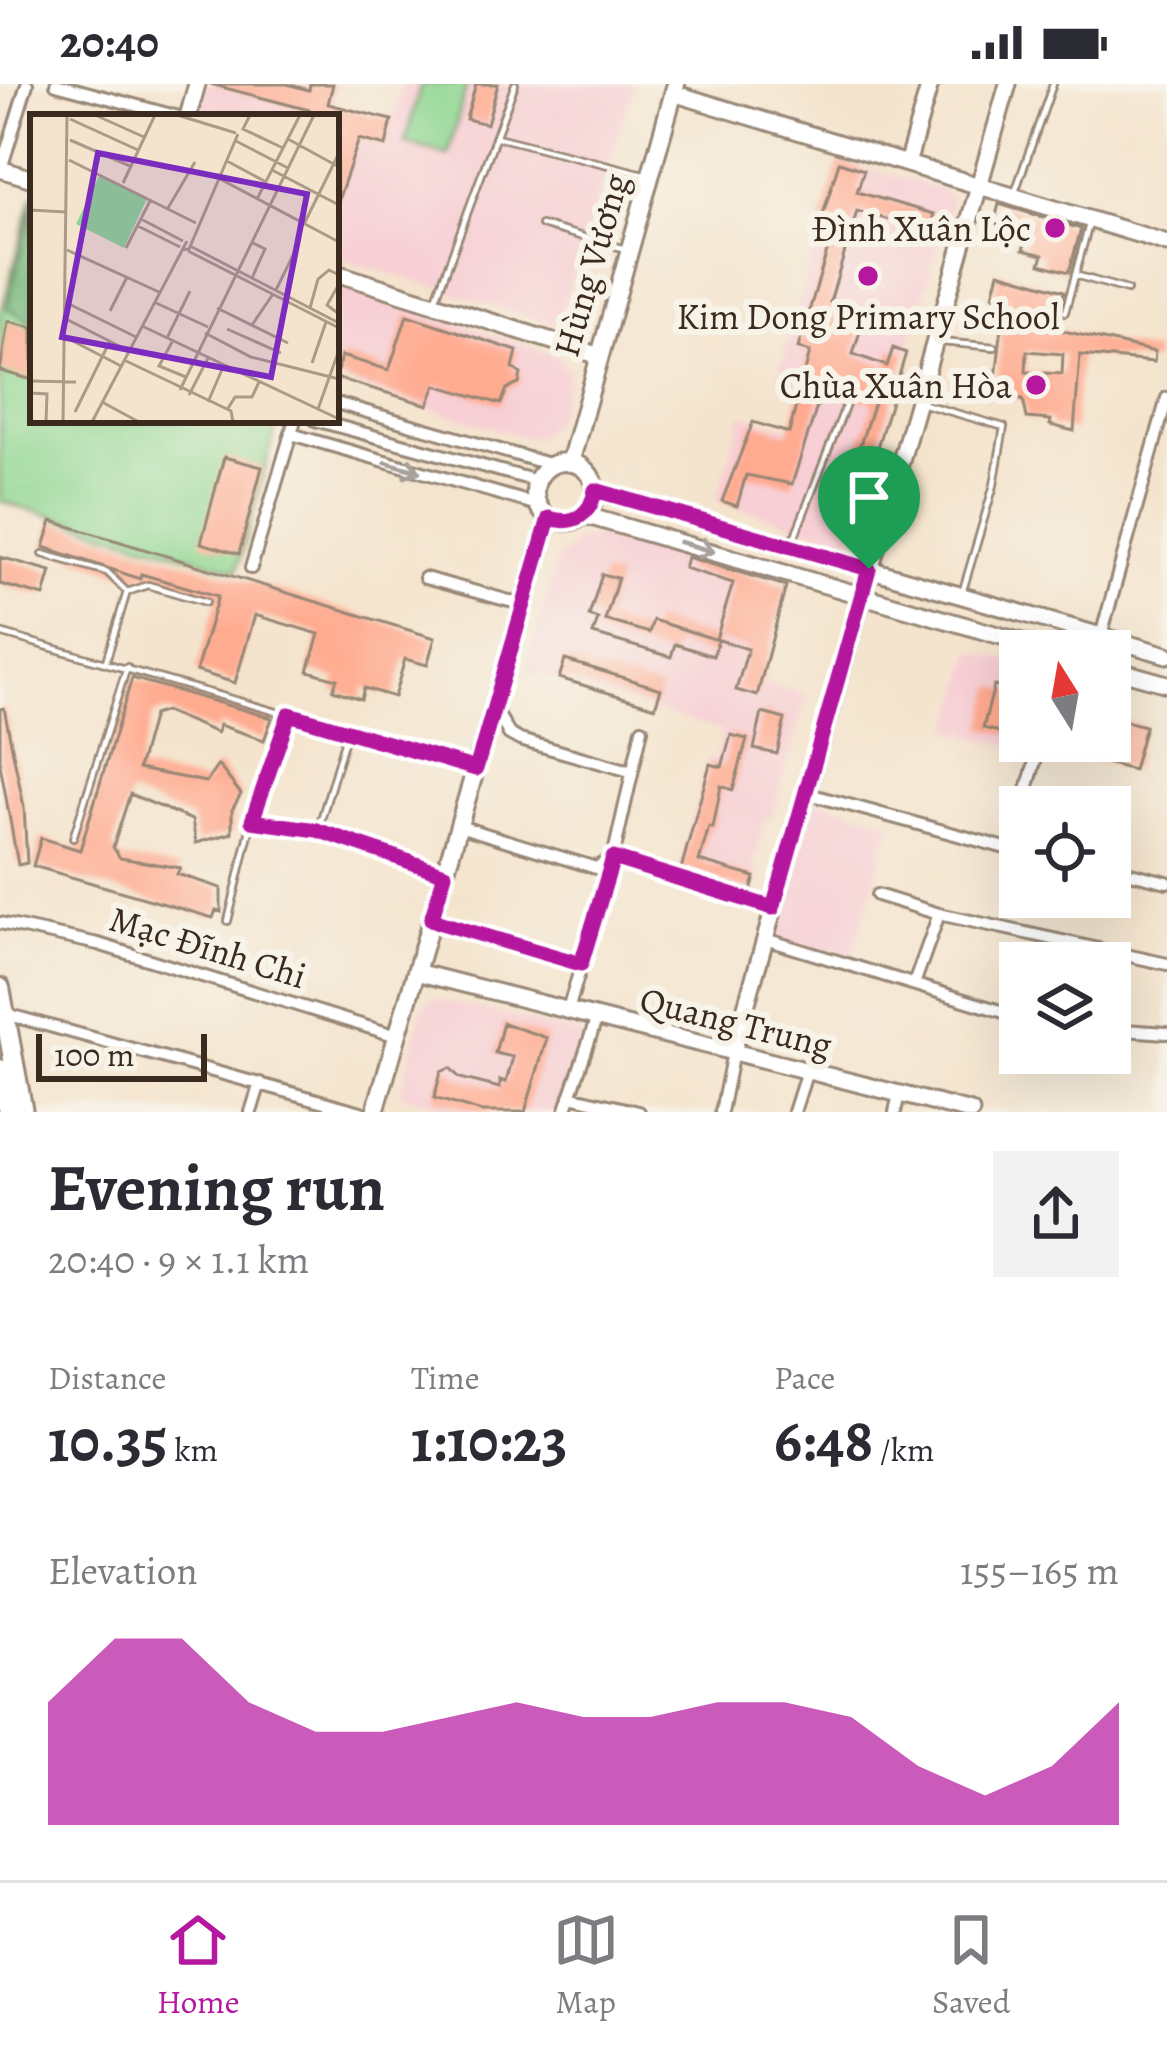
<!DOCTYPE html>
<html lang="en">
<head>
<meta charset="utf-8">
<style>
	body { margin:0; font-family:Alegreya,serif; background:#f2f2f3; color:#2b2b33; height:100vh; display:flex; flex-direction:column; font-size:45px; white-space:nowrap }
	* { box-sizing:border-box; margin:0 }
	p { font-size:39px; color:#7c7c81 }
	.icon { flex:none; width:66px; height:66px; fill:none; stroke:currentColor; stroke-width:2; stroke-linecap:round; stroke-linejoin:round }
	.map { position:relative; height:1028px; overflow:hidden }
	.sheet { display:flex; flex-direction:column; background:#fff; flex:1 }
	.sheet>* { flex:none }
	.needle { width:78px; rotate:349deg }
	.fabs { position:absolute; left:999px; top:546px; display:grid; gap:24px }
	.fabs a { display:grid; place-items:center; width:132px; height:132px; border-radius:0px; background:#fff; box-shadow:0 12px 48px #0002; font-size:60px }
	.scale { position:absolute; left:36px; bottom:30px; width:171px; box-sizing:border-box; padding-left:12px; border:6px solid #3b2a1e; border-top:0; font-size:33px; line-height:42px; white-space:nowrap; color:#3b2a1e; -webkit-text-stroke:9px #f7f3e8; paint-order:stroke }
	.pin { position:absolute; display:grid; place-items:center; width:102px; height:102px; color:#fff; margin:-123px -51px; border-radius:50% 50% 50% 0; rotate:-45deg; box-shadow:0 0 12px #0007 }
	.pin .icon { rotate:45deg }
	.round { display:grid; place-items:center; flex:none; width:126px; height:126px; border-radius:0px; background:#f2f2f3 }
	.overview { display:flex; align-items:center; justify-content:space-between; height:204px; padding:0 48px }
	h1 { font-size:66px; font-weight:700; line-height:90px }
	.figures { display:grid; grid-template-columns:repeat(3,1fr); gap:18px; height:204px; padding:12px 48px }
	.figures div { display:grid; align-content:center }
	.figures b { font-size:60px; font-weight:700 }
	.figures small { font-size:33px; font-weight:400 }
	.figures p { font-size:33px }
	.chart { height:336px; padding:24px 48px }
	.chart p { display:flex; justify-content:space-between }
	.chart svg { width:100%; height:216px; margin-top:12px; fill:#b5179e; opacity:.7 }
	.status { display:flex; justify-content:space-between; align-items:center; height:84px; padding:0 60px; background:#fff; direction:ltr }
	.status svg { height:33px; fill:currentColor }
	.tabs { display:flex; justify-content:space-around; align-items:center; height:168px; border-top:3px solid #e1e1e2; background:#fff; font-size:33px; color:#7c7c81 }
	.tabs a { display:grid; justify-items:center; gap:6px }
	.tabs .on { color:#b5179e }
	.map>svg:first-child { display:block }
	.built { fill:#f7cfd4 }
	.green { fill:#8fd792; stroke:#658058; stroke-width:3 }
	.forest { fill:#73b87c; stroke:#57714d; stroke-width:3 }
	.building { fill:#ffab90; fill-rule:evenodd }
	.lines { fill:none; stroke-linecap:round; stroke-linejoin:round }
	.lane-casing { stroke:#988776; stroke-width:10 }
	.street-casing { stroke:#988776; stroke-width:16 }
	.secondary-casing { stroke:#988776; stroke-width:21 }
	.primary-casing { stroke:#988776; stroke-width:22 }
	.highway-casing { stroke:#988776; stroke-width:24 }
	.lane { stroke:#fff; stroke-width:4.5 }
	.street { stroke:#fff; stroke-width:10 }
	.secondary { stroke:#fff; stroke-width:15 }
	.primary { stroke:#fff; stroke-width:16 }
	.highway { stroke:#fff; stroke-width:18 }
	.oneway { stroke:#a79f9a }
	.route-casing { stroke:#fff; stroke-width:24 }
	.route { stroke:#b5179e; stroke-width:15 }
	.poi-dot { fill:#b5179e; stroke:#f7f3e8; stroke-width:4.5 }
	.labels { text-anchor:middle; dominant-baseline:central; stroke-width:12; stroke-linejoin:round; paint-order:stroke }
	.poi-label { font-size:36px; fill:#3b2a1e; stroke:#f7f3e8; text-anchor:end }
	.street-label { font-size:36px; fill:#3b2a1e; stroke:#f7f3e8 }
	.inset-road { fill:none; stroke:#aa9a87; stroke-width:3 }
	.view { fill:#7b2cbf; fill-opacity:0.15; stroke:#7b2cbf; stroke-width:6 }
	.inset-edge { fill:none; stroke:#3b2a1e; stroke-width:6 }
</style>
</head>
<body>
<div class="status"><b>20:40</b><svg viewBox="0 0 49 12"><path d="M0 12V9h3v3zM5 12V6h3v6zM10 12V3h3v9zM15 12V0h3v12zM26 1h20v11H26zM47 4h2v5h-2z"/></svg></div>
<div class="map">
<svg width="1167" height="1028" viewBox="0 0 1167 1028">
	<rect width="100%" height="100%" fill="#f7f3e8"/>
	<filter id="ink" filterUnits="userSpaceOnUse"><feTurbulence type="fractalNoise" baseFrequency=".00833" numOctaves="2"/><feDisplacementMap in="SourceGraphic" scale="24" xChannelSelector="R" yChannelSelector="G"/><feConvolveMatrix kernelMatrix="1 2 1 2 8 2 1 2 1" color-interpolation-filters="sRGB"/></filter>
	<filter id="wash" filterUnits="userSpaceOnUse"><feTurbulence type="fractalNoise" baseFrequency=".004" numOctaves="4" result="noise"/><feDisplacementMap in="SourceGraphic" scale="48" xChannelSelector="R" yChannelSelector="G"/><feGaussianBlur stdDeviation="2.7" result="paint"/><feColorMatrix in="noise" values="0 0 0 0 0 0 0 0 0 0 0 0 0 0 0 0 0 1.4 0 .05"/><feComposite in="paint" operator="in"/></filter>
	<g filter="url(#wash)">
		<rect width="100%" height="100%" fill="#f4e4cd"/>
		<path class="built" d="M203 0H338L330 33H194Z
			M403 0H635L556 241 336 173V49L392 36Z
			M838 76 945 106 951 117 855 451 845 455 716 417 742 330 788 343V350L804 302 778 293Z
			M345 202 556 271 568 286V299L555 335 538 353H522L336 296V204Z
			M606 450 789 500 763 598 807 611 772 732 764 736 753 783 758 789 753 813 676 793 708 674 715 675 722 647 526 588 557 476 578 456Z
			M973 567 1020 580V657H1030L1027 666 951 646Z
			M815 715 892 738 849 884 771 861Z
			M435 914 584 951 558 1028H465L400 1010 423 922Z"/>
		<path class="green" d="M421 0H467L448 71 405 59Z
			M33 111V336H278L237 486 0 417V233Z"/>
		<path class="forest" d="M31 127 33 128V238L7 224Z"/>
		<g id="blocks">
			<path class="building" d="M210 0H287L309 6 310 0H333L328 20 392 36 386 62 359 55 336 122V33Z
				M476 0H498L487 40 466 35Z
				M839 78 864 86 857 108 934 130 929 147 857 127 830 218 866 228 853 270 887 282 893 264 906 269 859 422 842 416 874 318 841 311 842 307 824 301 792 400 746 391 737 422 722 417 753 338 789 349 810 268 798 264 835 141 821 137Z
				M999 120 1081 145 1069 188 1040 180 1043 171 1023 166 1028 149 994 139Z
				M999 188 1064 207 1055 245 1155 268 1154 278 1080 271 1074 347 1050 341 1051 336 1027 334 1023 315 994 312 1002 241 1011 242V216L993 211ZM1027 267 1063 270 1062 290 1026 288Z
				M407 231 517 267 513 284 521 290 519 300 507 305 501 320 436 301 428 321 336 294 341 272 389 286Z
				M8 237 33 243V296L0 287Z
				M224 373 262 383 239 470 201 459Z
				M52 437 435 554 427 581 405 575 394 613 364 604 361 615 333 606 337 595 308 587 319 550 255 531 235 599 196 587 218 512 141 490 140 495 44 463Z
				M0 473 51 487 44 512 0 500Z
				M687 473 786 502 757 612 736 606 748 565 716 555 733 499 684 484Z
				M602 490 618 494 605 536 649 549 653 536 718 556 713 572 675 560 671 573 593 550 598 535 589 532Z
				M565 576 661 605 655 623 559 594Z
				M132 594 272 634 264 656 219 641 217 649 165 627 153 631 138 685 206 698 218 681 241 710 232 726V749L196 759 192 736 130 710 113 763 120 774 180 784 177 790 221 804V828L216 826 213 834 33 782 41 754 80 766Z
				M994 602 1020 609V653L983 644Z
				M4 624 24 723 27 779 18 781 0 680V625Z
				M762 629 785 635 777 670 754 665Z
				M1110 633 1145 642 1133 686 1094 676 1099 657H1110Z
				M731 651 747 655 733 706 721 702 713 744 709 743 699 777 755 793 751 807 681 785 710 680 722 683Z
				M503 939 547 954 525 1028H482L434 1014 441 988 450 984 460 994 500 1004V996L506 998 513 973 495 969Z"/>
		</g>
	</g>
	<g filter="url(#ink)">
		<use href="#blocks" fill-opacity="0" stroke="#988776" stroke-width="3"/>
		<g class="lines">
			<defs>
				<path id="lane" d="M497 53 648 91
					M1015 108 1053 0
					M541 141 622 164
					M1075 191 1127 206
					M436 214 515 0
					M1065 228 1089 140
					M941 258 995 263
					M924 320 1004 343 994 401 963 506
					M793 457 847 318
					M43 470 107 488 127 508 148 501 206 518
					M0 549 473 684
					M106 577 127 508
					M252 737 318 746 442 790
					M318 746 347 648
					M73 754 127 583
					M228 837 252 737 289 630"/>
				<path id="street" d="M56 0 179 33
					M1 85 27 0
					M336 319 552 381
					M315 336 537 397
					M291 350 538 421
					M251 484 295 336
					M425 494 524 521
					M1101 552 1167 314
					M495 625 509 650 520 656 630 687
					M805 709 1020 768
					M1022 723 1041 657
					M459 742 596 784 613 774 773 824
					M1010 766 1020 729
					M1110 784 1167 798
					M877 811 939 830 1167 880
					M431 836 581 881
					M0 839 98 860 397 952
					M765 855 1020 933
					M914 900 939 830
					M568 926 613 774 642 645
					M6 930 361 1028
					M1110 945 1167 949
					M570 1012 639 1028
					M251 1028 260 999
					M565 1028 597 933
					M721 1028 733 968
					M794 1028 807 987
					M895 1028 899 1010"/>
				<path id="secondary" d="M673 9 1167 159
					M188 33 197 0
					M907 80 930 0
					M0 85 33 95
					M336 189 600 272
					M595 406 1167 571
					M584 431 1053 567
					M1110 584 1167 600
					M416 888 971 1028
					M733 968 1008 0"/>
				<path id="primary" d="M535 408a30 30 0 1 1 60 0a30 30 0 1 1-60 0Z
					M570 379 676 0
					M375 1028 549 434"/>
				<path id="highway" d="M0 904 23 1028
					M0 985 8 1028"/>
			</defs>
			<use href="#lane" class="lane-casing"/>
			<use href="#street" class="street-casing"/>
			<use href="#secondary" class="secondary-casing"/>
			<use href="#primary" class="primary-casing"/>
			<use href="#highway" class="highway-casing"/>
			<use href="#lane" class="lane"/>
			<use href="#street" class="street"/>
			<use href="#secondary" class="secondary"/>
			<use href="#primary" class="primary"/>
			<use href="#highway" class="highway"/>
		</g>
		<defs><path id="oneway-shaft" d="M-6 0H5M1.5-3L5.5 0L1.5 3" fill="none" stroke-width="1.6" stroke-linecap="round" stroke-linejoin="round" transform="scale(3)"/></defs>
		<g class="oneway">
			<use href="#oneway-shaft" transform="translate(403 383) rotate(16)"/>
			<use href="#oneway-shaft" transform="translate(697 463) rotate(16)"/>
		</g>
	</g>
	<g class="lines" filter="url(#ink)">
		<defs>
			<path id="route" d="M595 406 869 485 773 824 613 774 581 880 431 836 445 790 317 746 252 737 289 630 476 685 549 434C574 442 591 431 595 406Z"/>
		</defs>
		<use href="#route" class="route-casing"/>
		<use href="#route" class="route"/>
	</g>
	<g class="poi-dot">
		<circle cx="1055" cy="144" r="12"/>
		<circle cx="868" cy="192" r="12"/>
		<circle cx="1036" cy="301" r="12"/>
	</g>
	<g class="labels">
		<g class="poi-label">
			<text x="1031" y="144">Đình Xuân Lộc</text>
			<text x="868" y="232" text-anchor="middle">Kim Dong Primary School</text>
			<text x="1012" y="301">Chùa Xuân Hòa</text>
		</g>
		<g class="street-label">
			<text transform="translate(591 181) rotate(-74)">Hùng Vương</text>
			<text transform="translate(208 863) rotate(17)">Mạc Đĩnh Chi</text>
			<text transform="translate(736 938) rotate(14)">Quang Trung</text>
		</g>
	</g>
	<g transform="translate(30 30)">
		<rect width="309" height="309" fill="#f4e4cd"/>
		<path d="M70 60 117 85 94 134 46 110Z" fill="#8fd792"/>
		<path class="inset-road" d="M65 1 114 23M147 1 206 19M220 1 213 15 253 34M40 5 108 36M258 25 309 53M40 26 100 52M206 27 258 54M39 46 166 109M197 47 236 68M242 56 309 91M190 65 309 128M93 69 125 1M227 85 270 1M138 94 165 48M0 96 36 98M111 105 153 127M274 110 309 39M108 112 150 133M221 128 235 135 222 164M160 132 309 209M96 134 121 85M37 136 129 178M151 136 159 135 208 20M158 137 309 214M309 170 297 191 309 200M246 176 269 129M124 188 178 213M37 189 106 223M187 194 258 229M280 194 288 165 299 156 309 161M80 197 97 163M38 206 99 237M222 211 243 180M112 212 309 305M197 215 251 239M175 219 221 243 309 265M37 224 91 252M137 224 160 177M142 228 129 252 156 263M94 246 201 297 203 308M282 249 296 208M0 267 46 268M150 276 284 1M0 279 17 280 16 308M159 281 178 244M72 288 109 308M178 288 194 251M288 295 309 236M197 296 205 283H222L229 268M45 298 80 227M33 308 37 1M62 308 157 127"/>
		<path class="view" d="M68 39 277 80 241 263 32 223Z"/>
		<rect width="309" height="309" class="inset-edge"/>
	</g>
</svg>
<div class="fabs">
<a><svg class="needle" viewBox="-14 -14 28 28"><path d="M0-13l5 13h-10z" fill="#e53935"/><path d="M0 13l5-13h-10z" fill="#7c7c81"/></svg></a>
<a><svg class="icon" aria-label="locate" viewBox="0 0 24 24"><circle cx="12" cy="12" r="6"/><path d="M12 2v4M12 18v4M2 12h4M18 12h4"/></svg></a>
<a><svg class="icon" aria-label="layers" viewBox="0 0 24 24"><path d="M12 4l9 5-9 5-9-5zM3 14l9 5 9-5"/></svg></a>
</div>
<div class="scale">100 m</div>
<div class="pin" style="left:869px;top:485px;background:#1e9e55"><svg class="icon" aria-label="arrive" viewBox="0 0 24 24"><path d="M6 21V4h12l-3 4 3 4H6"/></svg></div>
</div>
<section class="sheet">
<div class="overview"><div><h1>Evening run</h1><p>20:40 · 9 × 1.1 km</p></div><a class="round"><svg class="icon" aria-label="share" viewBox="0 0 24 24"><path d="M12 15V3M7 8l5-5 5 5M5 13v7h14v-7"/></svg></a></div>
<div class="figures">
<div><p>Distance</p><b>10.35<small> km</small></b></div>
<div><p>Time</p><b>1:10:23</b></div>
<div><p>Pace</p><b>6:48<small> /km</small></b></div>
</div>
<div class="chart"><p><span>Elevation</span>155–165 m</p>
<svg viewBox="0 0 160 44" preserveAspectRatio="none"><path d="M0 44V19L10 6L20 6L30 19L40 25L50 25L60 22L70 19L80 22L90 22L100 19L110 19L120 22L130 32L140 38L150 32L160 19V44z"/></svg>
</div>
</section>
<nav class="tabs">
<a class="on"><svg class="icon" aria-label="home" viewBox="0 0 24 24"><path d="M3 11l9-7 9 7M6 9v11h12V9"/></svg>Home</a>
<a><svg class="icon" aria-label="map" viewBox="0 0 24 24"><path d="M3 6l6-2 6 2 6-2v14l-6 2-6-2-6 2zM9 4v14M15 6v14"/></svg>Map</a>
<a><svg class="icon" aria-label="saved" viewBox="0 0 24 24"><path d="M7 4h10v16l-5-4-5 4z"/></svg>Saved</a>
</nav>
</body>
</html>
